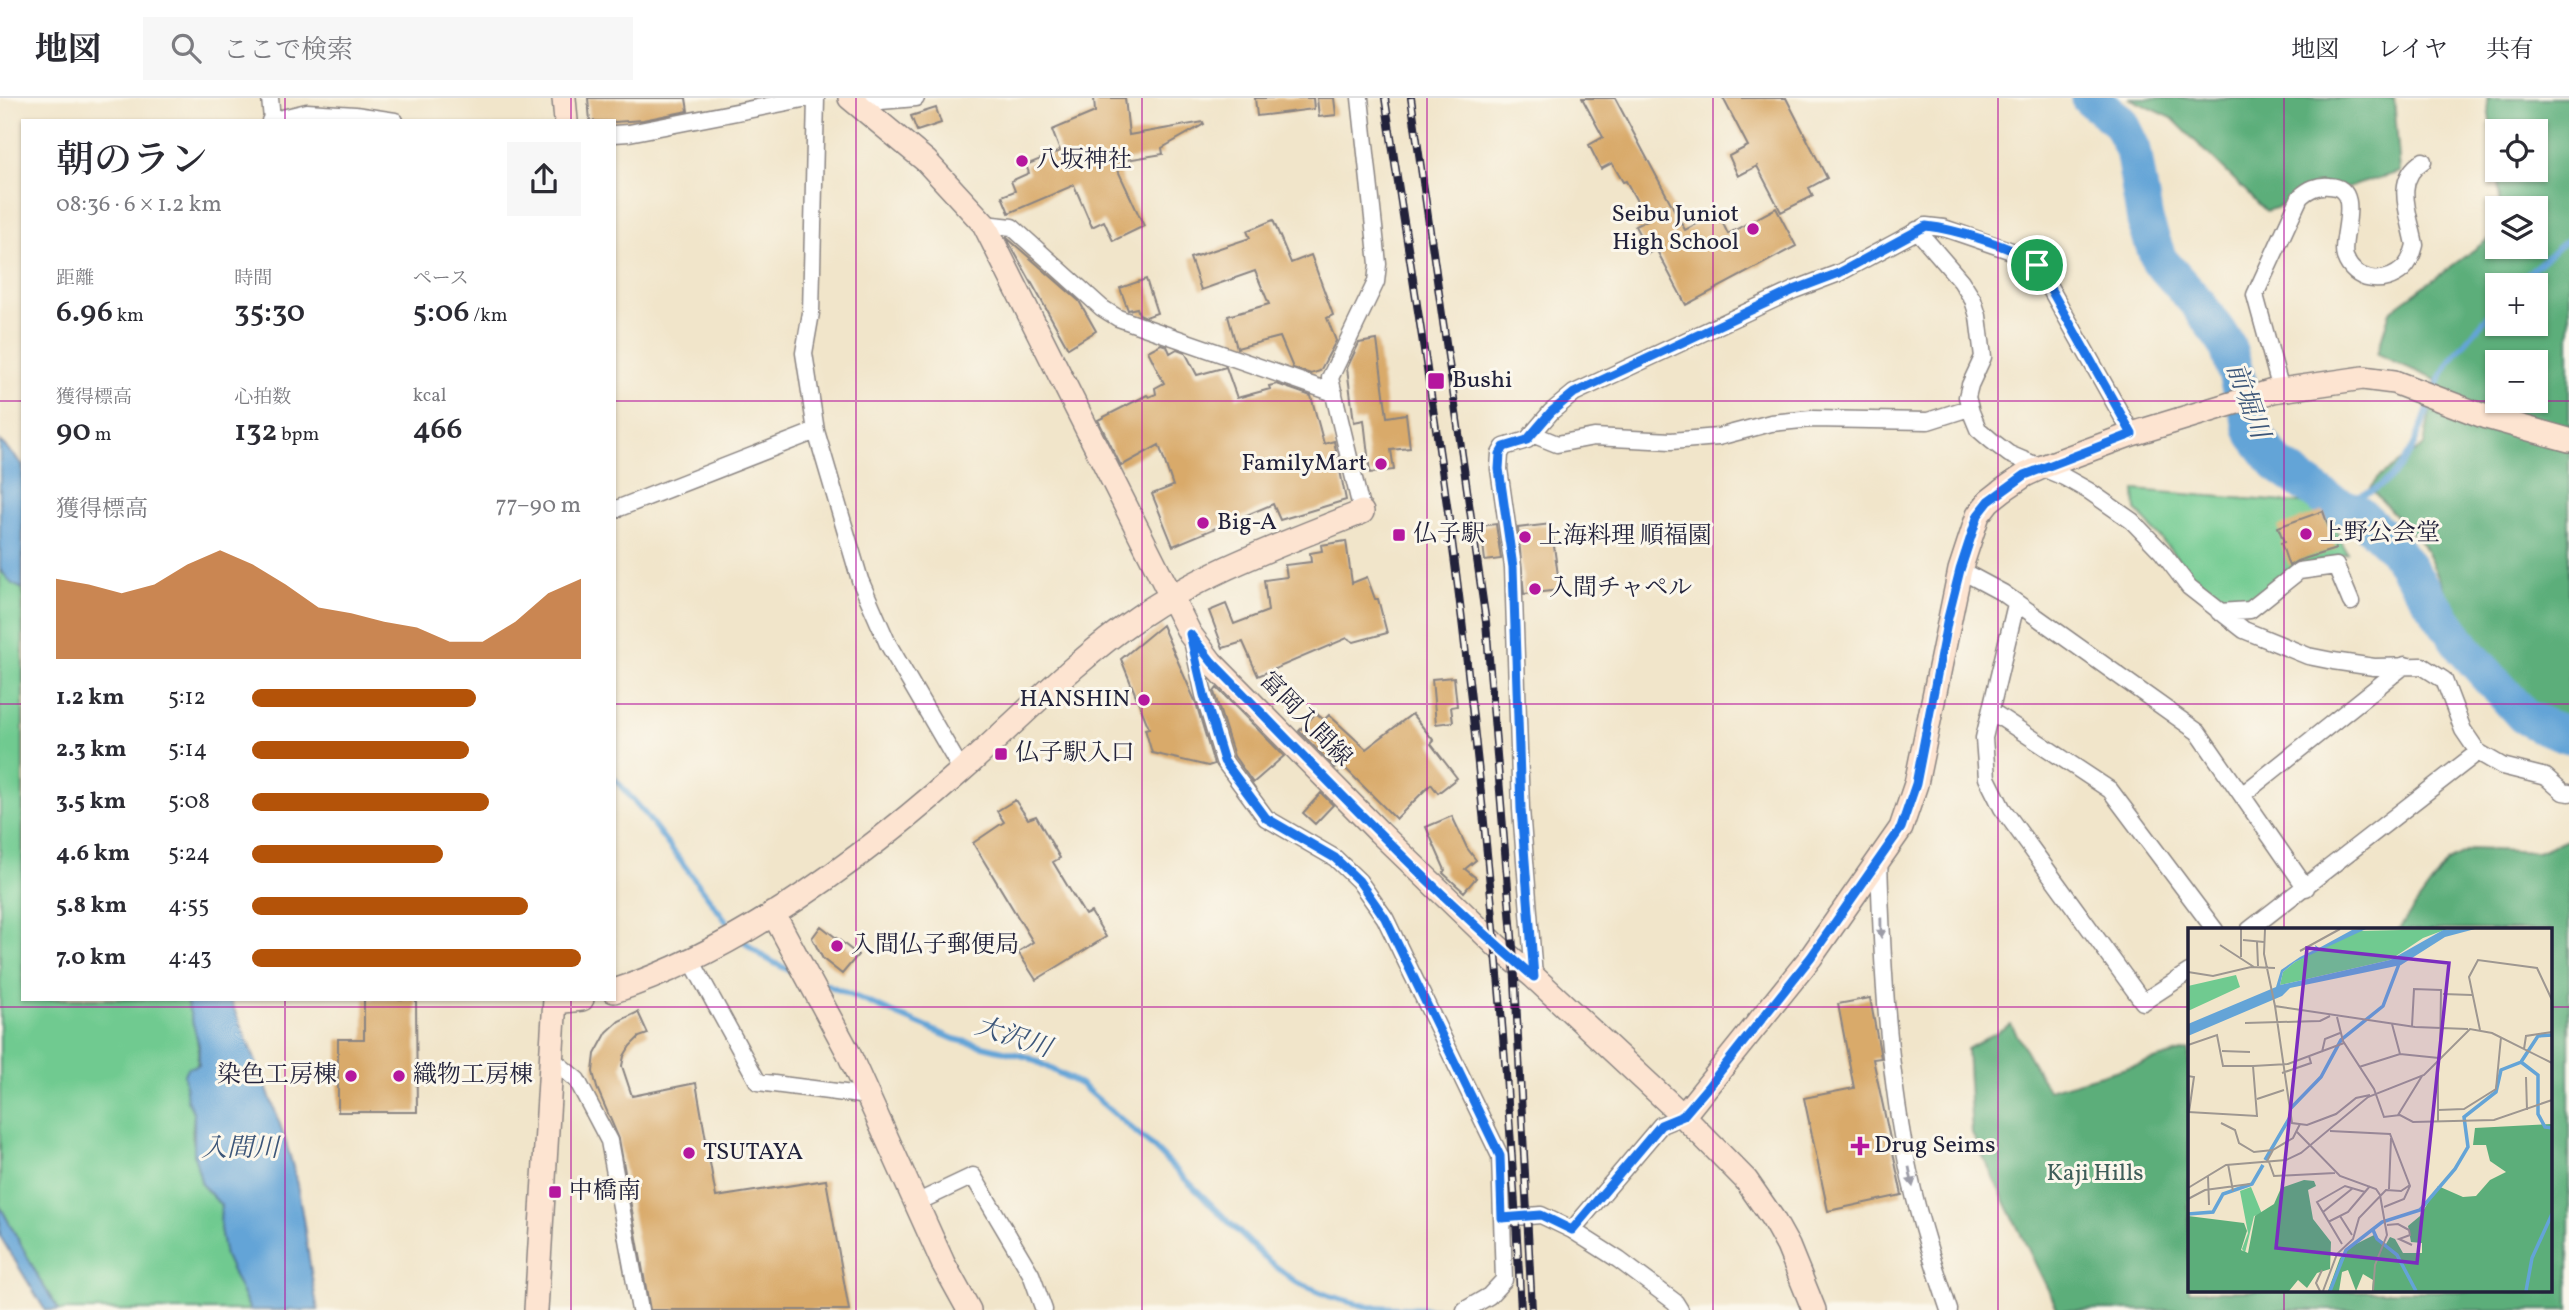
<!DOCTYPE html>
<html lang="ja">
<head>
<meta charset="utf-8">
<style>
	body { margin:0; font-family:Vollkorn,"Noto Serif JP",serif; background:#f7f7f7; color:#2b2b33; height:100vh; display:flex; flex-direction:column; font-size:26px; white-space:nowrap }
	* { box-sizing:border-box; margin:0 }
	p { font-size:23px; color:#7c7c81 }
	.icon { flex:none; width:38px; height:38px; fill:none; stroke:currentColor; stroke-width:2; stroke-linecap:round; stroke-linejoin:round }
	.map { position:relative; flex:1; overflow:hidden }
	.sheet { position:absolute; left:21px; top:21px; width:595px; height:882px; display:flex; flex-direction:column; background:#fff; border-radius:0px; box-shadow:0 2px 5px #0004 }
	.sheet>* { flex:none }
	.controls { position:absolute; left:2485px; top:21px; display:grid; gap:14px }
	.controls a { display:grid; place-items:center; width:63px; height:63px; border-radius:0px; background:#fff; box-shadow:0 2px 5px #0004; font-size:35px }
	.pin { position:absolute; display:grid; place-items:center; width:60px; height:60px; color:#fff; margin:-30px; border:4px solid #fff; border-radius:50%; box-shadow:0 2px 7px #0007 }
	.round { display:grid; place-items:center; flex:none; width:74px; height:74px; border-radius:0px; background:#f7f7f7 }
	.headline { display:flex; align-items:center; justify-content:space-between; height:119px; padding:0 35px }
	h1 { font-size:38px; font-weight:600; line-height:52px }
	.stats { display:grid; grid-template-columns:repeat(3,1fr); gap:10px; height:119px; padding:7px 35px }
	.stats div { display:grid; align-content:center }
	.stats b { font-size:30px; font-weight:600 }
	.stats small { font-size:19px; font-weight:400 }
	.stats p { font-size:19px }
	.chart { height:196px; padding:14px 35px }
	.chart p { display:flex; justify-content:space-between }
	.chart svg { width:100%; height:126px; margin-top:7px; fill:#b45309; opacity:.7 }
	ul { padding:0 35px; list-style:none; font-size:23px }
	li { display:grid; grid-template-columns:112px 84px 1fr; align-items:center; height:52px }
	li i { height:18px; border-radius:9px; background:#b45309 }
	header { display:flex; align-items:center; gap:42px; box-sizing:border-box; height:98px; padding:0 35px; background:#fff; border-bottom:2px solid #e1e1e2 }
	header strong { font-size:33px }
	nav { display:flex; gap:38px; margin-inline-start:auto; font-size:24px }
	.search { width:490px; height:63px; background:#f7f7f7; display:flex; align-items:center; gap:18px; box-sizing:border-box; padding:0 24px; border-radius:0px; color:#7c7c81; font-size:26px }
	.map>svg:first-child { display:block }
	.green { fill:#70ca90; stroke:#497666; stroke-width:2 }
	.forest { fill:#5cae7a; stroke:#3f685a; stroke-width:2; fill-rule:evenodd }
	.water { fill:#64a4d7; stroke:#436389; stroke-width:2 }
	.lines { fill:none; stroke-linecap:round; stroke-linejoin:round }
	.stream { stroke:#64a4d7; stroke-width:6 }
	.river { stroke:#64a4d7; stroke-width:37 }
	.building { fill:#d9aa6b }
	.street-casing { stroke:#8a8482; stroke-width:19 }
	.secondary-casing { stroke:#8a8482; stroke-width:26 }
	.street { stroke:#fff; stroke-width:16 }
	.secondary { stroke:#fde4d1; stroke-width:23 }
	.rail-casing { stroke:#22223b; stroke-width:8 }
	.rail { stroke:#fbf7ec; stroke-width:5; stroke-dasharray:16; stroke-linecap:butt }
	.oneway { fill:#9c9ca7 }
	.route-casing { stroke:#fff; stroke-width:14 }
	.route { stroke:#1a73e8; stroke-width:9 }
	.grid { fill:none; stroke:#b5179e; stroke-width:2; stroke-opacity:0.55 }
	.poi-dot { fill:#b5179e; stroke:#fbf7ec; stroke-width:2.5 }
	.labels { text-anchor:middle; dominant-baseline:central; stroke-width:6; stroke-linejoin:round; paint-order:stroke }
	.poi-label { font-size:24px; fill:#22223b; stroke:#fbf7ec; text-anchor:start }
	.street-label { font-size:24px; fill:#22223b; stroke:#fbf7ec }
	.park-label { font-size:24px; fill:#3d5d59; stroke:#fbf7ec }
	.water-label { font-size:26px; font-style:italic; fill:#3c5679; stroke:#fbf7ec }
	.inset-river { fill:none; stroke:#64a4d7; stroke-width:3.5 }
	.inset-road { fill:none; stroke:#9e9791; stroke-width:2 }
	.view { fill:#7b2cbf; fill-opacity:0.15; stroke:#7b2cbf; stroke-width:3.5 }
	.inset-edge { fill:none; stroke:#22223b; stroke-width:3.5 }
</style>
</head>
<body>
<header>
<strong>地図</strong>
<div class="search"><svg class="icon" aria-label="search" viewBox="0 0 24 24"><circle cx="10" cy="10" r="6"/><path d="M15 15l6 6"/></svg>ここで検索</div>
<nav><a>地図</a><a>レイヤ</a><a>共有</a></nav>
</header>
<div class="map">
<svg width="2569" height="1212" viewBox="0 0 2569 1212">
	<rect width="100%" height="100%" fill="#fbf7ec"/>
	<filter id="ink" filterUnits="userSpaceOnUse"><feTurbulence type="fractalNoise" baseFrequency=".0143" numOctaves="2"/><feDisplacementMap in="SourceGraphic" scale="14" xChannelSelector="R" yChannelSelector="G"/><feConvolveMatrix kernelMatrix="1 2 1 2 8 2 1 2 1" color-interpolation-filters="sRGB"/></filter>
	<filter id="wash" filterUnits="userSpaceOnUse"><feTurbulence type="fractalNoise" baseFrequency=".00686" numOctaves="4" result="noise"/><feDisplacementMap in="SourceGraphic" scale="28" xChannelSelector="R" yChannelSelector="G"/><feGaussianBlur stdDeviation="1.57" result="paint"/><feColorMatrix in="noise" values="0 0 0 0 0 0 0 0 0 0 0 0 0 0 0 0 0 1.4 0 .05"/><feComposite in="paint" operator="in"/></filter>
	<g filter="url(#wash)">
		<rect width="100%" height="100%" fill="#f1e5ca"/>
		<path class="green" d="M2135 392 2324 407 2347 455 2292 472 2249 508 2228 507 2191 476 2136 412Z
			M0 471 12 485 23 491V901H186C201 949 203 954 187 1002L194 1015 192 1037 202 1087 221 1107 220 1130 225 1158 250 1212H59L41 1184 0 1108Z"/>
		<path class="forest" d="M2129 0H2394L2400 74 2266 113 2172 20Z
			M2487 0H2569V637L2482 569 2423 447 2370 390 2378 380 2424 347 2436 282 2377 256 2390 213 2497 135V149H2536V110H2501ZM2497 33H2536V72H2497ZM2497 187H2536V226H2497ZM2497 264H2536V303H2497Z
			M2569 740V1212H2058L1972 1036 1967 951 2011 926 2048 992 2189 952V1193H2550V832H2398L2448 763 2472 751 2538 754Z"/>
		<path class="water" d="M0 343 23 367V491L12 486 0 471Z
			M186 901H230C253 958 279 1014 294 1073 305 1119 308 1166 318 1212H250L225 1158 220 1130 221 1107 202 1087 194 1056V1015L187 1002 184 976 187 970 199 967V947Z
			M0 1108 41 1184 59 1212H45L0 1138Z"/>
		<g class="lines">
			<path class="stream" d="M2514 187 2569 140
				M2435 293C2447 260 2475 234 2497 208
				M2329 403C2344 400 2364 398 2377 390 2409 371 2419 336 2431 303
				M614 680 642 712 733 832
				M741 840C756 856 776 867 796 875
				M816 882 954 941 1028 959 1080 986 1152 1048 1265 1160 1296 1184 1329 1198 1369 1209 1460 1212"/>
			<path class="river" d="M2089 0 2119 23 2133 52 2145 123 2159 162 2199 207 2227 247 2254 336 2277 366 2329 403 2358 415 2392 447 2464 551 2524 618 2543 628 2569 637"/>
		</g>
		<g id="blocks">
			<path class="building" d="M588 0H686L688 13 643 22 614 24 590 23Z
				M1094 0H1125L1129 37 1203 24 1204 26 1162 50 1163 56 1114 64 1144 128 1113 143 1104 123 1092 129 1074 87 1009 115 1002 98 1015 93 1011 83 1029 75 1026 67 1060 53 1052 32 1095 14Z
				M1255 0H1313L1314 11 1257 18Z
				M1317 0H1334L1336 17 1319 19Z
				M1582 0H1615L1685 132 1718 115 1728 136 1776 110 1796 148 1686 207 1656 151 1649 155 1635 128 1647 122 1626 83 1623 84 1612 65 1601 71 1589 47 1603 39Z
				M1723 0H1786L1827 80 1809 90 1813 98 1781 114 1757 68 1738 78 1729 58 1748 48Z
				M936 10 941 25 917 33 911 18Z
				M1273 122 1291 165 1311 157 1333 217 1327 220 1336 243 1320 273 1311 276 1293 270 1280 239 1237 250 1228 218 1269 206 1255 173 1201 192 1190 160 1250 140 1247 133Z
				M1006 139 1079 203 1096 233 1068 250Z
				M1146 181 1157 215 1146 219 1139 216 1137 210 1128 212 1120 190Z
				M1377 242 1387 319 1406 316 1410 350 1391 352 1394 372 1370 375 1364 322 1354 324 1347 270 1359 245Z
				M1161 246 1167 248 1170 255 1177 251 1185 254 1197 277 1226 269 1237 300 1270 291 1269 288 1277 286 1311 298 1324 346 1334 343 1346 402 1280 422 1273 406 1173 448 1152 396 1173 388 1159 347 1121 368 1098 322 1147 297 1149 299 1156 296 1155 290 1164 285 1148 253Z
				M2323 413 2336 451 2297 463 2289 468 2281 445 2284 444 2278 429Z
				M1496 426 1501 461 1485 463 1481 428Z
				M1551 426 1560 492 1524 496 1518 430Z
				M1346 443 1352 485 1367 479 1375 501H1378L1387 535 1354 544 1347 540 1258 578 1243 544 1223 550 1209 513 1226 506 1234 526 1268 513 1264 482 1287 479 1285 467 1311 464 1310 455 1322 453 1321 447Z
				M1162 527 1196 605 1214 666 1208 668 1152 655 1145 631 1149 630 1121 561Z
				M1454 579 1457 608 1451 609 1453 624 1436 626 1432 581Z
				M1217 590 1284 658 1253 685 1234 658 1214 594Z
				M1316 615 1324 622 1329 617 1366 651 1412 616 1434 643 1431 646 1457 680 1438 695 1431 686 1396 721 1340 665 1335 670 1299 633Z
				M1321 695 1333 707 1315 726 1303 715Z
				M1015 702 1028 721 1036 718 1060 760 1053 764 1085 817 1091 814 1106 839 1036 882 1018 854 1033 844 973 745 1004 724 997 713Z
				M1452 718 1467 750 1476 762 1465 771 1476 780 1464 794 1443 775 1445 772 1426 729Z
				M821 828 858 857 842 876 823 861 812 840Z
				M1870 900 1881 960 1873 961 1902 1097 1828 1113 1804 1000 1854 990 1838 906Z
				M364 901H416L417 1014H338V941H364Z
				M638 914 648 936 639 939 630 948 624 958 622 968 632 998 696 985 716 1099 826 1082 849 1212H650L619 1041 597 990 593 974 595 956 607 934 619 923Z"/>
		</g>
	</g>
	<g filter="url(#ink)">
		<use href="#blocks" fill-opacity="0" stroke="#8a8482" stroke-width="2"/>
		<g class="lines">
			<defs>
				<path id="street" d="M270 0 272 22
					M816 0 811 215 804 255 816 333 860 482 888 546 962 673
					M1360 0 1378 166 1376 184 1330 280 1362 414
					M857 5 916 0
					M270 23 307 14 355 17 395 23
					M614 36 629 35 808 0
					M984 126 1012 129 1102 210 1118 220 1334 295
					M1917 132 1961 183 1973 202 1978 218 1983 259 1970 287 1967 299 1971 314 1978 331 1992 343 2009 356 2064 379 2089 393 2132 423 2162 454 2189 489 2244 532 2308 558 2333 563 2374 569 2422 568 2444 582 2463 632 2478 654 2502 668 2546 679 2563 694 2569 695
					M2281 292 2255 197 2300 99C2309 91 2317 87 2329 88 2365 90 2339 140 2345 159 2354 184 2384 188 2403 171 2410 165 2413 155 2415 147 2410 118 2392 82 2423 63
					M1532 336 1557 346 1594 339 1671 343 1718 339 1771 325 1812 321 1928 323 1969 310
					M614 412 816 333
					M1960 472 2003 495 2198 634 2306 790
					M2016 506 1984 640 1987 680 2002 710 2143 904 2189 874
					M2219 514 2250 512 2299 473 2336 468 2351 504
					M1192 542 1204 597 1224 663 1266 720 1335 760 1359 783 1385 820 1500 1058 1504 1182 1489 1198 1465 1212
					M1991 613 2110 692 2215 832
					M2242 697 2405 567
					M1879 761C1882 869 1888 978 1911 1084 1921 1128 1935 1170 1949 1212
					M2249 832 2478 654
					M691 862 758 984 868 998
					M1534 879 1521 711 1513 469 1499 371 1500 356 1504 349 1527 342 1551 314 1574 295 1794 192 1839 175 1926 128 1944 130 2026 158 2037 167 2132 336
					M552 961 577 982 609 1043 640 1212
					M916 1105 973 1078 1031 1176 1044 1212
					M1502 1120 1541 1117 1572 1132 1619 1162 1675 1204 1680 1212
					M1572 1132 1661 1027 1683 1018"/>
				<path id="secondary" d="M564 0 566 23
					M850 0 926 63 984 126 1190 536 1211 564 1379 734 1497 848 1534 879 1683 1018 1746 1082 1773 1121 1788 1148 1814 1212
					M773 815 848 954 943 1165 969 1212
					M614 893C740 852 863 760 961 673 1019 622 1073 564 1137 520 1205 473 1286 445 1362 414
					M555 904 582 901
					M1683 1018 1811 859 1901 730 1916 686 1960 472 1978 417 1989 403 2003 392 2025 377 2040 370 2132 336 2273 293 2363 280 2394 284 2486 319 2569 342
					M536 1212 555 901"/>
			</defs>
			<use href="#street" class="street-casing"/>
			<use href="#secondary" class="secondary-casing"/>
			<use href="#street" class="street"/>
			<use href="#secondary" class="secondary"/>
			<defs>
				<path id="rail" d="M1385 0C1411 174 1441 347 1462 522 1489 751 1509 981 1521 1212
					M1411 0 1486 524 1514 862 1532 1212"/>
			</defs>
			<use href="#rail" class="rail-casing"/>
			<use href="#rail" class="rail"/>
		</g>
		<defs><path id="oneway-solid" d="M-6-.8H1V-3.2L6.5 0L1 3.2V.8H-6Z" transform="scale(1.75)"/></defs>
		<g class="oneway">
			<use href="#oneway-solid" transform="translate(1881 830) rotate(89)"/>
			<use href="#oneway-solid" transform="translate(1911 1079) rotate(79)"/>
		</g>
	</g>
	<g class="lines" filter="url(#ink)">
		<defs>
			<path id="route" d="M1926 128C1954 131 2016 149 2037 167L2132 336 2025 377 1989 403 1978 417 1960 472 1948 520 1916 686 1901 730 1811 859 1707 990 1683 1018 1661 1027 1572 1132 1541 1117 1502 1120 1500 1058 1385 820 1359 783 1335 760 1266 720 1224 663 1204 597 1190 536 1212 564C1317 671 1420 782 1534 879L1521 711 1513 469 1499 371 1500 356 1504 349 1527 342 1551 314 1574 295 1794 192 1839 175Z"/>
		</defs>
		<use href="#route" class="route-casing"/>
		<use href="#route" class="route"/>
	</g>
	<path class="grid" d="M285 0V23M571 0V23M856 0V1212M1142 0V1212M1427 0V1212M1713 0V1212M1998 0V1212M2284 0V832M0 303H23M614 303H2569M0 606H23M614 606H2569M285 901V1212M571 901V1212M0 909H2189M2550 909H2569M2284 1193V1212"/>
	<g class="poi-dot">
		<circle cx="1022" cy="63" r="7"/>
		<circle cx="1753" cy="131" r="7"/>
		<rect x="1427" y="274" width="18" height="18" rx="3.5"/>
		<circle cx="1381" cy="366" r="7"/>
		<circle cx="1203" cy="425" r="7"/>
		<circle cx="2306" cy="436" r="7"/>
		<rect x="1392" y="430" width="14" height="14" rx="3.5"/>
		<circle cx="1525" cy="439" r="7"/>
		<circle cx="1535" cy="491" r="7"/>
		<circle cx="1144" cy="602" r="7"/>
		<rect x="994" y="649" width="14" height="14" rx="3.5"/>
		<circle cx="837" cy="848" r="7"/>
		<circle cx="351" cy="978" r="7"/>
		<circle cx="399" cy="978" r="7"/>
		<path d="M1856.5 1037.5h7v7h7v7h-7v7h-7v-7h-7v-7h7z"/>
		<circle cx="689" cy="1055" r="7"/>
		<rect x="548" y="1087" width="14" height="14" rx="3.5"/>
	</g>
	<g class="labels">
		<g class="poi-label">
			<text x="1036" y="63">八坂神社</text>
			<text x="1739" y="117" text-anchor="end">Seibu Juniot<tspan x="1739" dy="28">High School</tspan></text>
			<text x="1452" y="283">Bushi</text>
			<text x="1367" y="366" text-anchor="end">FamilyMart</text>
			<text x="1217" y="425">Big-A</text>
			<text x="2320" y="436">上野公会堂</text>
			<text x="1413" y="437">仏子駅</text>
			<text x="1539" y="439">上海料理 順福園</text>
			<text x="1549" y="491">入間チャペル</text>
			<text x="1130" y="602" text-anchor="end">HANSHIN</text>
			<text x="1015" y="656">仏子駅入口</text>
			<text x="851" y="848">入間仏子郵便局</text>
			<text x="337" y="978" text-anchor="end">染色工房棟</text>
			<text x="413" y="978">織物工房棟</text>
			<text x="1874" y="1048">Drug Seims</text>
			<text x="703" y="1055">TSUTAYA</text>
			<text x="569" y="1094">中橋南</text>
		</g>
		<g class="street-label">
			<text transform="translate(1305 622) rotate(46)">富岡入間線</text>
		</g>
		<g class="park-label">
			<text x="2095" y="1076">Kaji Hills</text>
		</g>
		<g class="water-label">
			<text transform="translate(2247 303) rotate(70)">前堀川</text>
			<text transform="translate(1013 940) rotate(18)">大沢川</text>
			<text x="240" y="1051">入間川</text>
		</g>
	</g>
	<g transform="translate(2188 830)">
		<rect width="364" height="364" fill="#f1e5ca"/>
		<path d="M259 1 235 10 202 32 92 57 95 44 107 34 168 3ZM48 47 52 59 0 83V58ZM63 259 74 286 66 288 57 325 54 321 60 305 52 263Z" fill="#70ca90"/>
		<path d="M364 196V363H184L185 352 175 346 168 363 160 342 154 344 151 363H140L152 330 164 318 186 307 198 316 202 309 207 311 215 325H234V315L223 314 220 298 232 288 250 258 275 269 288 268 302 252 318 244 302 233 298 217H285L287 200ZM116 252 126 253 128 258 120 262 125 291 143 314 142 341 129 345 119 360 110 352 101 363H0V288L56 295 59 303 53 322 60 325 67 288 86 276 93 260Z" fill="#5cae7a"/>
		<path d="M178 1 107 34 95 44 92 57 202 32 255 2 287 1 257 9 213 37 102 60 94 68 0 108V96L88 59 93 42 112 29 128 21 127 17 131 20 164 2Z" fill="#64a4d7"/>
		<path class="inset-river" d="M333 134 350 147V186L357 199 364 200M103 180 133 149 153 112 195 78 211 36M77 232 102 189M0 286 25 284 35 266 64 256 75 237M185 302 189 311 209 327 228 363M142 363 158 322 194 294 232 282 267 241 280 219 276 189 308 164 313 142 333 134 350 108 364 107M338 363 344 330 364 286"/>
		<path class="inset-road" d="M77 1 76 26 87 78 227 99 280 101M55 12 76 14M69 14 70 38M32 17 66 39M112 23 152 1M53 29V1M0 44 25 48 63 39 87 40M255 66 284 67M87 78 104 195 119 197 148 186 168 170 182 167M149 89 155 113 186 161 196 189 212 187 225 194 306 192 364 172M57 95 132 93 142 88M204 96 212 126M224 98 226 61 253 62 252 131M292 102 281 49 290 32 349 40 364 72M0 117 29 107 35 138H65L100 136 156 115M336 121 338 108 364 104M34 123 62 124M134 124 137 111 152 105M250 135V194M171 139 212 126 251 130M94 145 123 135 121 128M0 148 6 149 1 184M338 149 339 182M69 171 96 162M250 182 276 181 308 161 313 109M0 184 69 188 65 138M210 187 234 148M33 195 47 202 51 215 66 224 85 222M142 203 202 206 222 258 216 271 196 279M109 204 152 248 188 261 192 267 199 307 187 337 185 363M79 233 85 222 105 210 112 196M81 234 86 248 147 245M40 236 45 263M20 248 21 277M0 260 38 237 98 232 113 225 180 169 236 147 282 101 304 105 364 135M201 261 203 210M0 271 17 262 62 256M135 284 165 260M152 288 164 307M140 294 160 284 182 258M199 297 210 296 221 302 222 307 211 311 224 317M154 316 129 274 157 258 177 264M132 363 128 355 134 342M135 363 149 326 165 311 171 290 198 262 213 263 222 257"/>
		<path class="view" d="M119 20 261 35 229 335 88 320Z"/>
		<rect width="364" height="364" class="inset-edge"/>
	</g>
</svg>
<div class="controls">
<a><svg class="icon" aria-label="locate" viewBox="0 0 24 24"><circle cx="12" cy="12" r="6"/><path d="M12 2v4M12 18v4M2 12h4M18 12h4"/></svg></a>
<a><svg class="icon" aria-label="layers" viewBox="0 0 24 24"><path d="M12 4l9 5-9 5-9-5zM3 14l9 5 9-5"/></svg></a>
<a>+</a>
<a>−</a>
</div>
<div class="pin" style="left:2037px;top:167px;background:#1e9e55"><svg class="icon" aria-label="arrive" viewBox="0 0 24 24"><path d="M6 21V4h12l-3 4 3 4H6"/></svg></div>
<section class="sheet">
<div class="headline"><div><h1>朝のラン</h1><p>08:36 · 6 × 1.2 km</p></div><a class="round"><svg class="icon" aria-label="share" viewBox="0 0 24 24"><path d="M12 15V3M7 8l5-5 5 5M5 13v7h14v-7"/></svg></a></div>
<div class="stats">
<div><p>距離</p><b>6.96<small> km</small></b></div>
<div><p>時間</p><b>35:30</b></div>
<div><p>ペース</p><b>5:06<small> /km</small></b></div>
</div>
<div class="stats">
<div><p>獲得標高</p><b>90<small> m</small></b></div>
<div><p>心拍数</p><b>132<small> bpm</small></b></div>
<div><p>kcal</p><b>466</b></div>
</div>
<div class="chart"><p><span>獲得標高</span>77–90 m</p>
<svg viewBox="0 0 160 44" preserveAspectRatio="none"><path d="M0 44V16L10 18L20 21L30 18L40 11L50 6L60 11L70 18L80 26L90 28L100 31L110 33L120 38L130 38L140 31L150 21L160 16V44z"/></svg>
</div>
<ul>
<li><b>1.2 km</b>5:12<i style="width:68%"></i></li>
<li><b>2.3 km</b>5:14<i style="width:66%"></i></li>
<li><b>3.5 km</b>5:08<i style="width:72%"></i></li>
<li><b>4.6 km</b>5:24<i style="width:58%"></i></li>
<li><b>5.8 km</b>4:55<i style="width:84%"></i></li>
<li><b>7.0 km</b>4:43<i style="width:100%"></i></li>
</ul>
</section>
</div>
</body>
</html>
